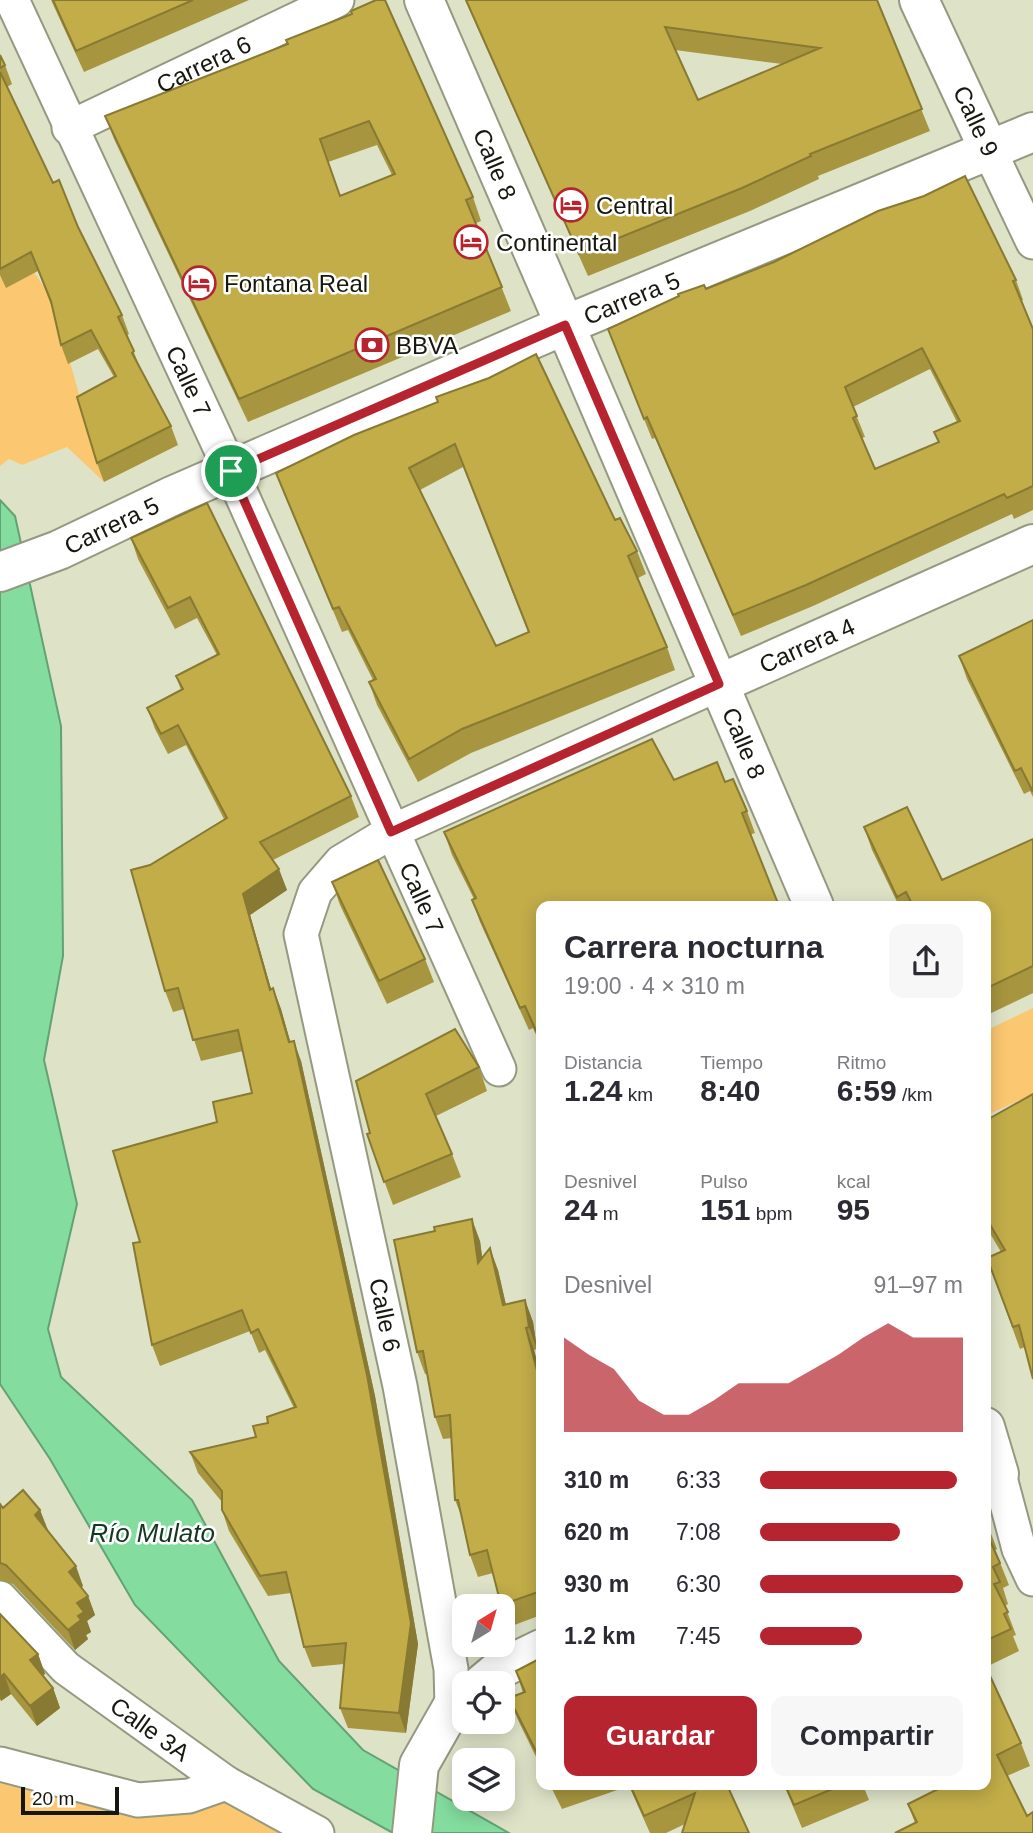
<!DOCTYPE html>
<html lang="es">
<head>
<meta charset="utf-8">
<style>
	body { margin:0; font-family:Arial,sans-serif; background:#f7f7f7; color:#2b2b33; height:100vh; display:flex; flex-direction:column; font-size:26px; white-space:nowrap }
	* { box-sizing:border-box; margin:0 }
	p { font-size:23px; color:#7c7c81 }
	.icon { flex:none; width:38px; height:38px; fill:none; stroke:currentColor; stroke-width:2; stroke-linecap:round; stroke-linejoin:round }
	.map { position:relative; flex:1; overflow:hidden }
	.sheet { position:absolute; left:536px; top:901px; width:455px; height:889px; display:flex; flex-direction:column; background:#fff; border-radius:14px; box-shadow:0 4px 18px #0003 }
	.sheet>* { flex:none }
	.needle { width:46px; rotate:37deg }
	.tools { position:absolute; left:452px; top:1594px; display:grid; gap:14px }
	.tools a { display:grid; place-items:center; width:63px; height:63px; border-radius:14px; background:#fff; box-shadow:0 4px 18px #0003; font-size:35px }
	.scale { position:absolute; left:21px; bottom:18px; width:98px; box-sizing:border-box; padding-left:7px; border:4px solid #16170e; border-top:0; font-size:19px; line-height:24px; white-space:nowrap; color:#16170e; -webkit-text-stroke:5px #fff; paint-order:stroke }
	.pin { position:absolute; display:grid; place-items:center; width:60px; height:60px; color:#fff; margin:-30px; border:4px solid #fff; border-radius:50%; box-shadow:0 2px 7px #0007 }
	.round { display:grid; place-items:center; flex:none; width:74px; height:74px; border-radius:14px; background:#f7f7f7 }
	.headline { display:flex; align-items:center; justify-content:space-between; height:119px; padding:0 28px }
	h1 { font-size:32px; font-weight:700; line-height:52px }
	.stats { display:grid; grid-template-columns:repeat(3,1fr); gap:10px; height:119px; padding:7px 28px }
	.stats div { display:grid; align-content:center }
	.stats b { font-size:30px; font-weight:700 }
	.stats small { font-size:19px; font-weight:400 }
	.stats p { font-size:19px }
	.chart { height:196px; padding:14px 28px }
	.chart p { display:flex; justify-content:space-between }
	.chart svg { width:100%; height:126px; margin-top:7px; fill:#b6252f; opacity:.7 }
	.primary-button { display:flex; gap:14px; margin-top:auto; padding:14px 28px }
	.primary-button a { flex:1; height:80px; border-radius:14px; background:#b6252f; color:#fff; font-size:28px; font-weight:700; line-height:80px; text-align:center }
	.primary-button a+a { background:#f7f7f7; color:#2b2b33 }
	ul { padding:0 28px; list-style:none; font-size:23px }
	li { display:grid; grid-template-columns:112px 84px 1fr; align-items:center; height:52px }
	li i { height:18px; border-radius:9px; background:#b6252f }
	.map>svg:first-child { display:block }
	.green { fill:#fbc771 }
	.water { fill:#84dd9f; stroke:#63a274; stroke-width:2 }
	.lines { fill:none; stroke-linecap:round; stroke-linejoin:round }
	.minor-casing { stroke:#949980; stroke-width:37 }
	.tertiary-casing { stroke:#949980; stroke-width:42 }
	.secondary-casing { stroke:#949980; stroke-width:42 }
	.primary-casing { stroke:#949980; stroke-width:42 }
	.minor { stroke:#fff; stroke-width:33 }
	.tertiary { stroke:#fff; stroke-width:38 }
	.secondary { stroke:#fff; stroke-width:38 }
	.primary { stroke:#fff; stroke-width:38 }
	.wall { fill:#a7953f; fill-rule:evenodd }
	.shaded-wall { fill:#887933 }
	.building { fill:#c2ad49; stroke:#887933; stroke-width:2; fill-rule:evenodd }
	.route-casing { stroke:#fff; stroke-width:14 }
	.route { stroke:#b6252f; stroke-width:9 }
	.labels { text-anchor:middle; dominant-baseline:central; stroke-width:5; stroke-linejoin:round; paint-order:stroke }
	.street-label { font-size:24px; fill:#16170e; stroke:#fff }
	.poi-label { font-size:24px; fill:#16170e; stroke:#fff; text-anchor:start }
	.water-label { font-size:26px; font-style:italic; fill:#133820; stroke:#fff }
</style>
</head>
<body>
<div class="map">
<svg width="1033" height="1833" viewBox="0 0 1033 1833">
	<rect width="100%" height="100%" fill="#dee3c8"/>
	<path class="green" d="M35 273 44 287 58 320 104 482 67 447 22 465 9 459 0 466V275Z
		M1033 1008V1094L985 1116V1031Z
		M0 1764 139 1800 226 1783 317 1833H0Z"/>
	<path class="water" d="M0 500 15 516 61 726 63 956 44 1060 77 1204 48 1329 61 1377 192 1500 279 1661 363 1750 509 1833H393L313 1789 135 1605 50 1459 0 1384Z"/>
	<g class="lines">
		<defs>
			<g id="minor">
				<path id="s1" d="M12 0 231 471 499 1069"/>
				<path id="s2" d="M69 128 337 0"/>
				<path d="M990 152 1033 242"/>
				<path d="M999 1474 1019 1549 1033 1579"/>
				<path id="s3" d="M0 1598 66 1668 226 1783 317 1833"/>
				<path d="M452 1707 451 1669 400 1386 301 934 315 892 341 862 391 832 719 684"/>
				<path d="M0 1764 138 1800 189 1796 226 1783"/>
			</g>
			<g id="tertiary">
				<path id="s4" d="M719 684 1033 544"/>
			</g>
			<g id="secondary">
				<path id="s5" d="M0 572 59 550 172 496 565 325 424 0"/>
			</g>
			<g id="primary">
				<path d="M919 0 990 152"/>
				<path id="s6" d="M814 906 565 325 1033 132"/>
				<path d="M985 1427 999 1474 985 1480"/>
				<path d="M482 1684 500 1669 541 1649"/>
				<path d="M412 1833 419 1765 452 1707 464 1698"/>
			</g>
		</defs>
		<use href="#minor" class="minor-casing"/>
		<use href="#tertiary" class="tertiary-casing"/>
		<use href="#secondary" class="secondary-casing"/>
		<use href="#primary" class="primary-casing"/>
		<use href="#minor" class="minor"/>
		<use href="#tertiary" class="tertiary"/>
		<use href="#secondary" class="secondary"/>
		<use href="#primary" class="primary"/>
	</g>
	<path class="wall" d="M51 0H249L84 72Z
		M465 0H877L930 131 818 176 819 179 750 211 588 276ZM675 50 782 64 698 100Z
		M288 44 473 197 481 221 476 223 511 311 248 422 114 139 105 116ZM377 145 392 175 340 196 328 162Z
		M0 55 5 65 12 84 7 87 53 183 78 227 122 315 129 334 127 335 141 370 171 426 178 445 104 482 97 463 114 377 98 349 68 364 61 345 51 305 38 271 6 288 0 275Z
		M1016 280 1023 300 1021 301 1033 329V510L1014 519 1012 514 813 606 741 636 655 438 652 439 608 329 706 289ZM930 369 957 422 934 432 938 442 875 469 862 438 865 437 853 407Z
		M438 402 615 520 637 551 646 574 638 578 667 647 675 670 471 753 418 782 377 705 369 682 373 680 348 630 342 632 285 496 276 473ZM463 467 528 632 496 646 420 490Z
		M207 503 351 796 359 817 273 860 287 890 250 915 271 989 273 988 281 1009 290 1041 301 1061 375 1396 418 1644 406 1733 348 1728 340 1708 344 1664 312 1667 304 1647 291 1593 268 1596 229 1531 222 1510V1502L198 1473 190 1452 256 1437 268 1423 294 1408 265 1350 259 1353 250 1331 160 1366 152 1345 140 1242 217 1122 252 1093 243 1051 201 1061 184 1009 173 1012 165 991 150 865 224 819 186 745 168 754 155 729 147 708 181 690 176 676 217 655 197 618 175 629 138 559 131 538Z
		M1033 620V797L1030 791 1024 794 967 679 959 656Z
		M674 780 725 782 747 811 755 833 541 906V1046L533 1028 529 1030 480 922 472 900 474 899 452 855 444 832Z
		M864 827 942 880 1033 839V993L985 1016V906H899L872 850Z
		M332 882 425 959 434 982 387 1004 340 905Z
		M479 1067 487 1091 436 1116 452 1154 461 1177 393 1205 367 1134 370 1133 356 1081Z
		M985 1121 1025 1347 1020 1349 987 1258 1001 1252 985 1225Z
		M480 1241 482 1258 498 1270 506 1305 525 1300 533 1322 537 1349 534 1350 541 1376V1615L509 1627 501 1605 493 1573 478 1577 470 1555 463 1520 455 1500 452 1438 443 1439 435 1417 427 1374H425L417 1352Z
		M0 1504 3 1508 40 1510 47 1530 83 1586 81 1587 88 1596 95 1615 87 1621 91 1632 86 1635 88 1639 75 1650 13 1584 0 1580Z
		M985 1518 997 1549 995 1550 1009 1585 1003 1588 1008 1604 1005 1606 1016 1635 1013 1636 1019 1651 986 1667 1021 1743 1030 1766 1007 1776 1033 1833 915 1823 908 1804 985 1785Z
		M0 1614 38 1654 45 1674 42 1676 53 1688 60 1708 37 1726 11 1694 1 1701 0 1699Z
		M541 1658V1767L518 1720 509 1698 523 1693 516 1671Z
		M550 1785H731L728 1786 685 1824 666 1833H650L629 1786 562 1809Z
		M784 1785H863L869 1800 802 1828Z"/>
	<path class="shaded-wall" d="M279 869 287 890 250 915 277 1010 270 990 243 894Z
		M273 988 281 1009 296 1062 289 1042Z
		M294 1041 301 1061 375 1396 418 1644 406 1733 399 1713Z
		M472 1219 480 1241 486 1285 478 1263Z
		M490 1248 498 1270 511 1327 503 1305Z
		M525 1300 533 1322 537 1349 529 1327Z
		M526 1328 534 1350 541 1376V1386Z
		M40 1510 48 1530 42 1535 35 1515Z
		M76 1566 83 1586 76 1591 69 1572Z
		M88 1596 95 1615 87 1621 91 1632 86 1635 88 1639 75 1650 68 1630 78 1616 77 1603Z
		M38 1654 45 1674 37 1680 30 1660Z
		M4 1674 11 1694 1 1701 0 1697V1677Z
		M53 1688 60 1708 37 1726 30 1706Z"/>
	<path class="building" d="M53 0H193L76 51Z
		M376 0H385L473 197 466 200 502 287 239 399 105 116 288 44 286 40 352 14 351 11ZM369 121 395 174 340 196 320 139Z
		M466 0H877L922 109 810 154 811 156 742 188 579 254ZM665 27 820 48 698 100Z
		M0 55 5 65 0 68Z
		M0 72 53 183 59 180 78 227 122 315 118 317 134 351 132 353 171 426 97 463 77 397 116 376 91 330 61 345 51 301 31 252 0 269Z
		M965 176 1016 280 1013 281 1033 329V486L1007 498 1004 494 806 585 733 615 647 417 644 419 608 329 679 296 678 294 704 285 706 289 774 262 878 211 924 196ZM922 348 960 421 934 432 939 442 875 469 853 418 857 416 845 387Z
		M536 354 615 520 620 518 637 551 628 556 667 647 462 729 409 759 369 682 376 679 339 607 333 609 276 473 354 435 438 402 436 397 489 378ZM455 444 529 632 496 646 409 468Z
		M207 503 351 796 260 842 279 869 243 894 270 990 273 988 289 1042 294 1041 367 1375 411 1623 399 1713 340 1708 346 1643 304 1647 286 1572 260 1576 222 1510V1491L190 1452 256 1437 253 1426 268 1423 267 1417 296 1407 258 1329 251 1333 242 1310 152 1345 133 1243 140 1242 113 1151 217 1122 213 1102 252 1093 238 1030 193 1040 178 988 165 991 131 870 150 865 227 818 178 725 161 734 147 708 183 689 176 676 219 654 190 597 168 608 131 538Z
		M1033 620V792L1021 768 1015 771 959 656Z
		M652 739 674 780 717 762 725 782 733 779 747 811 742 813 779 906H541V1042L525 1006 520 1008 472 900 476 898 444 832Z
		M907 807 942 880 1033 839V966L985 989V906H913L906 892 897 897 864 827Z
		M378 860 425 959 379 981 332 882Z
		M455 1029 479 1067 426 1094 452 1154 384 1182 367 1134 370 1133 356 1081Z
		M1033 1094V1379L1019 1325 1013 1327 987 1258 1005 1250 985 1216V1121Z
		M472 1219 478 1263 490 1248 503 1305 525 1300 529 1327 526 1328 541 1386V1591L501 1605 487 1550 470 1555 458 1500H455L450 1415 435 1417 423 1351 417 1352 394 1240 435 1231 434 1227Z
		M23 1490 40 1510 35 1515 76 1566 69 1572 88 1596 77 1603 84 1612 78 1616 81 1620 68 1630 6 1565 0 1563V1504L3 1508Z
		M985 1518 989 1527 985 1528Z
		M985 1529 1000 1563 993 1567 1000 1582 994 1584 1008 1612 1004 1614 1011 1629 985 1641Z
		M0 1614 38 1654 30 1660 53 1688 30 1706 4 1674 0 1677Z
		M541 1658V1761L509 1698 525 1692 516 1671Z
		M985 1665 1021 1743 997 1755 1027 1816 1033 1812V1833H895L917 1822 908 1804 946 1785H985Z
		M630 1785H727L749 1833H682L695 1793 644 1816Z
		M785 1785H842L794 1805Z"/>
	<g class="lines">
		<defs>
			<path id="route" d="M565 325 719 684 391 832 231 471Z"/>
		</defs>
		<use href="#route" class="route-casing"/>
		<use href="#route" class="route"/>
	</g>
	<defs>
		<symbol id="hotel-ring" viewBox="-11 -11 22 22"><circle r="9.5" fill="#fff" stroke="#b6252f" stroke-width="1.5"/><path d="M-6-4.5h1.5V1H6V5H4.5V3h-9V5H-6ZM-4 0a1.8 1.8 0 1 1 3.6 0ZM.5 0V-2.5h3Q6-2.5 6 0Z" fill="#b6252f"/></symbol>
		<symbol id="bank-ring" viewBox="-11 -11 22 22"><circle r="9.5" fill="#fff" stroke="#b6252f" stroke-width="1.5"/><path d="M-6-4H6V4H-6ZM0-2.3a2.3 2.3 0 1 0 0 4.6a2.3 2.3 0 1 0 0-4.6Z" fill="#b6252f"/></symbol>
	</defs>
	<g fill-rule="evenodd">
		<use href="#hotel-ring" x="552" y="186" width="38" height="38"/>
		<use href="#hotel-ring" x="452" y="223" width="38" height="38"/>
		<use href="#hotel-ring" x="180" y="264" width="38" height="38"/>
		<use href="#bank-ring" x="353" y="326" width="38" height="38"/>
	</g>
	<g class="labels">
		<g class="street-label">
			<text stroke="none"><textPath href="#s2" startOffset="149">Carrera 6</textPath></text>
			<text transform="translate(976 121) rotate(65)">Calle 9</text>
			<text transform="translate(495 164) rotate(67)">Calle 8</text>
			<text stroke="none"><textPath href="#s6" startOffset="704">Carrera 5</textPath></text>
			<text stroke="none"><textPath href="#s1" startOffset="420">Calle 7</textPath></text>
			<text stroke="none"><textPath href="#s5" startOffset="121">Carrera 5</textPath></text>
			<text stroke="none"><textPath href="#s4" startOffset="96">Carrera 4</textPath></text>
			<text transform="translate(744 743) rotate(67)">Calle 8</text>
			<text stroke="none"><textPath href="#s1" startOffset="987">Calle 7</textPath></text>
			<text transform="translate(385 1315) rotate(78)">Calle 6</text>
			<text stroke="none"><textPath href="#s3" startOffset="200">Calle 3A</textPath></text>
		</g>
		<g class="poi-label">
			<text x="596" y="205">Central</text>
			<text x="496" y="242">Continental</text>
			<text x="224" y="283">Fontana Real</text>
			<text x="396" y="345">BBVA</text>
		</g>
		<g class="water-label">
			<text x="152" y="1533">Río Mulato</text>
		</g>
	</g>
</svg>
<div class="tools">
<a><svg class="needle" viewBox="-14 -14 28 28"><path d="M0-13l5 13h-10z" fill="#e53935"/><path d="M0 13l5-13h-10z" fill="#7c7c81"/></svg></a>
<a><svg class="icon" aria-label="locate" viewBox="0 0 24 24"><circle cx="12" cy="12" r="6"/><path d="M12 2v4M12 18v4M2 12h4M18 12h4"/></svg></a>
<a><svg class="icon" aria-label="layers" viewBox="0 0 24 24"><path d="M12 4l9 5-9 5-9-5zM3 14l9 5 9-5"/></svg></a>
</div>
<div class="scale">20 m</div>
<div class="pin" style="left:231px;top:471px;background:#1e9e55"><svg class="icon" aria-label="arrive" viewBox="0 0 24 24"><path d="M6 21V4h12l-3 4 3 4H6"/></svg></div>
<section class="sheet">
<div class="headline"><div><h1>Carrera nocturna</h1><p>19:00 · 4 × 310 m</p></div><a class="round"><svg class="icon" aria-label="share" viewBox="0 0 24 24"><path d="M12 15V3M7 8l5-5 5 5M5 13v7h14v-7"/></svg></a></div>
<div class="stats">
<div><p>Distancia</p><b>1.24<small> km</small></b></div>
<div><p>Tiempo</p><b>8:40</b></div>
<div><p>Ritmo</p><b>6:59<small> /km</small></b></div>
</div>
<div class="stats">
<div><p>Desnivel</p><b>24<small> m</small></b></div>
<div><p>Pulso</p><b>151<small> bpm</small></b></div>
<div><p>kcal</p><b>95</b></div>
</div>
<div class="chart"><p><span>Desnivel</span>91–97 m</p>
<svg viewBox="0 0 160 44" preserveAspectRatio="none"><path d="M0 44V11L10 17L20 22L30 33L40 38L50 38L60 33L70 27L80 27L90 27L100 22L110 17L120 11L130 6L140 11L150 11L160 11V44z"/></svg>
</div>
<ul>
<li><b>310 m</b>6:33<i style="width:97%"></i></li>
<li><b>620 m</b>7:08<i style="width:69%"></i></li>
<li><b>930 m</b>6:30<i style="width:100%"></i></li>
<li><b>1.2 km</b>7:45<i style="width:50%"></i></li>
</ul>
<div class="primary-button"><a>Guardar</a><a>Compartir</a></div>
</section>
</div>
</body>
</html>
